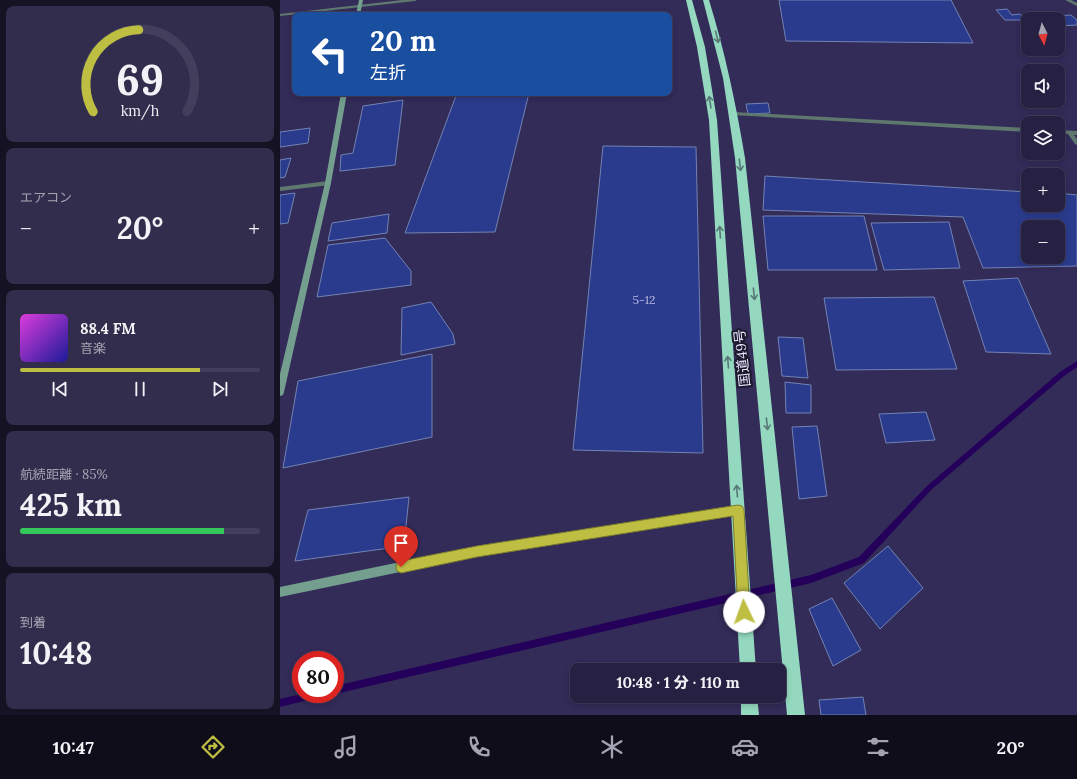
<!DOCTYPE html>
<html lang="ja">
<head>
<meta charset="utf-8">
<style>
  :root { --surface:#262042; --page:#322d4d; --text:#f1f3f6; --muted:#a4a3b2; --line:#423e5b; --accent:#bebf42 }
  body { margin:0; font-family:Lora,"Noto Sans JP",serif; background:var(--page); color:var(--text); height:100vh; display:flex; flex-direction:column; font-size:15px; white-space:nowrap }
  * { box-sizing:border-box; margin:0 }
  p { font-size:13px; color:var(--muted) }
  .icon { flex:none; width:22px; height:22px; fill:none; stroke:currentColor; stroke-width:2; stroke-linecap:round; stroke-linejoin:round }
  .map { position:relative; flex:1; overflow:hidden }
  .panel { display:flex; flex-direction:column; gap:6px; padding:6px; background:#151224; width:280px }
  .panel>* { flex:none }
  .guide { position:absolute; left:12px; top:12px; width:380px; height:84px; border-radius:8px; box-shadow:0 2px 6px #0003,0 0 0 1px var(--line); background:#1a4fa0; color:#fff; overflow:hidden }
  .needle { width:26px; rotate:174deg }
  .controls { position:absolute; left:741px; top:12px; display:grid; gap:8px }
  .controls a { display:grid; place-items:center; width:44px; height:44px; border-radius:8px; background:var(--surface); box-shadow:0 2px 6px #0003,0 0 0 1px var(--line); font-size:20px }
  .speed { position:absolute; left:12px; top:651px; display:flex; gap:8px; font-size:20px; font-weight:700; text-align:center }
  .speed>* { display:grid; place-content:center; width:52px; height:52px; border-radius:50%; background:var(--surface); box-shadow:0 2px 6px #0003,0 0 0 1px var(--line); line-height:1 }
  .speed .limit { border:6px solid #d22; background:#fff; color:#111 }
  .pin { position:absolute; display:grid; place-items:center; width:34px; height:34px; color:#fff; margin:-41px -17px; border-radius:50% 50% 50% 0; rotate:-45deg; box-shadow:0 0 4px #0007 }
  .pin .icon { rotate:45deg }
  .me { position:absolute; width:44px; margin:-22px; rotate:357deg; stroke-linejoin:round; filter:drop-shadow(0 0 3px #0008) }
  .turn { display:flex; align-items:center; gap:14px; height:84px; padding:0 12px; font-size:18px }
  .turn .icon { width:52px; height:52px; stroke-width:2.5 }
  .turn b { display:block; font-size:28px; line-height:34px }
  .big { font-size:30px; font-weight:800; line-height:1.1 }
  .panel .widget { flex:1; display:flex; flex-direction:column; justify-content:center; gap:6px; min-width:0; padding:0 14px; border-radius:8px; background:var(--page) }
  .panel .dial { align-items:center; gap:0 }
  .dial svg { height:104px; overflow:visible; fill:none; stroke:var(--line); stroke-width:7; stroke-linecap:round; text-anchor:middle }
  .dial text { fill:var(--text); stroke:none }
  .song { display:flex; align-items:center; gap:12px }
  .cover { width:48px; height:48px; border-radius:6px; background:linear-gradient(135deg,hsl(300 70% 55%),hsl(240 70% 35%)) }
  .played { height:4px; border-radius:2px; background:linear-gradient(90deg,var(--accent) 75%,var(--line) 75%) }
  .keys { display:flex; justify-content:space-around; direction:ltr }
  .heat { display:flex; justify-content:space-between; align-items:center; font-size:22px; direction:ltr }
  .charge { height:6px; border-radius:3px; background:linear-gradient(90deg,#34c759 85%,var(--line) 0) }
  .trip { position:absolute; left:290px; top:663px; width:216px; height:40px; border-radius:8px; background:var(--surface); box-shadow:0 2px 6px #0003,0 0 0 1px var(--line); font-weight:800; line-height:40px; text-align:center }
  .tabs { display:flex; height:64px; justify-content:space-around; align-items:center; background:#0f0d1a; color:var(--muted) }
  .tabs .icon { width:28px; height:28px }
  .tabs .on { color:var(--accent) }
  .tabs b { font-size:18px; color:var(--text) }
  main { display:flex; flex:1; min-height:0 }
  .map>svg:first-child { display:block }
</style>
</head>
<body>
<main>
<section class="panel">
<div class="widget dial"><svg viewBox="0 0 100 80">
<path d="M14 69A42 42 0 1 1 86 69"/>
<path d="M14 69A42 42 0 0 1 49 6" stroke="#bebf42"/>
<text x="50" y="56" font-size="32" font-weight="700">69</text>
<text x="50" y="72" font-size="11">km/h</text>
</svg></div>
<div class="widget"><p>エアコン</p>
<div class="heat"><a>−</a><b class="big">20°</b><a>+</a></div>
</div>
<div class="widget">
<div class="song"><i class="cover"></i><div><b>88.4 FM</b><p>音楽</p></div></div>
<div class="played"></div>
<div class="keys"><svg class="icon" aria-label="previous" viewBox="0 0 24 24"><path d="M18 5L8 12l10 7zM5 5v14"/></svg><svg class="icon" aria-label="pause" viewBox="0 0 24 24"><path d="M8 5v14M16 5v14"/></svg><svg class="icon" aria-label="next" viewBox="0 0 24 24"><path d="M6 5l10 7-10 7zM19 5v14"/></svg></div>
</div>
<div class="widget"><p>航続距離 · 85%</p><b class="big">425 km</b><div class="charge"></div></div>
<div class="widget"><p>到着</p><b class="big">10:48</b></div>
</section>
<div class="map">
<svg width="797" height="715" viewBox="0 0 797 715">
  <rect width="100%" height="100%" fill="#332b58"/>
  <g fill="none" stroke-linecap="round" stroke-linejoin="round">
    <!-- stream -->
    <g fill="#24005a" fill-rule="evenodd">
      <path d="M797,361V367L784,376L651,490L584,563L531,583L55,694V686L531,575L579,557L647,486L780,372Z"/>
      <path d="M21,694H40L39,697L36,698L0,707V699Z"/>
    </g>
  </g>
  <!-- building -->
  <g fill="#2a3b8d" stroke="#7283b4" fill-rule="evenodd">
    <path d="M499,0H671L693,43L506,41Z"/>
    <path d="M727,9L732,15L740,14L745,20H725L716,10Z"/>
    <path d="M791,15L797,20V25L778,26V19H760L758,17Z"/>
    <path d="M177,93H249L215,232L125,233Z"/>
    <path d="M123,100L115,165L60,171L61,155L73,153L83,106Z"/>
    <path d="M488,103L490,113L468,114L466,104Z"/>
    <path d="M30,128L28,143L0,147V132Z"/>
    <path d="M323,146L416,147L423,453L293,450Z"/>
    <path d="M11,158L5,177L0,178V160Z"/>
    <path d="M485,176L748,192V205H778V193L797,195V266L703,268L683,217L483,210ZM748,227H778V257H748Z"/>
    <path d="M15,193L8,223L0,224V195Z"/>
    <path d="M109,214L107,233L48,241L52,223Z"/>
    <path d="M483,216H584L597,270H488Z"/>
    <path d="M669,222L680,268L604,270L591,223Z"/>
    <path d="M105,238L131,271V285L37,297L48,245Z"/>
    <path d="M738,278L771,354L706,352L683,281Z"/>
    <path d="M654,297L677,369L556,370L544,298Z"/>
    <path d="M151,302L173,334L175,344L121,355L122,308Z"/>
    <path d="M498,337L523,338L528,378L502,376Z"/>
    <path d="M152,354V437L3,468L18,381Z"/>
    <path d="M505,382L531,385V413H506Z"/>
    <path d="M646,412L655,440L606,443L599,414Z"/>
    <path d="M537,426L547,496L519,499L512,427Z"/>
    <path d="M129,497L124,546L15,561L28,510Z"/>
    <path d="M608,546L643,588L600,629L564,583Z"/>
    <path d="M552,598L581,650L553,666L529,609Z"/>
    <path d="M583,697L586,715H541L539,700Z"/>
  </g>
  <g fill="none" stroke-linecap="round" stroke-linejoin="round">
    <!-- street -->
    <g fill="#5e786e" fill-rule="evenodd">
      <path d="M122,0H137L135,1L0,16V14Z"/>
      <path d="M785,0H791L797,3V6Z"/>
      <path d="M454,112L748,128V132L452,115V113Z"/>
      <path d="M778,130L797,131V135H794L797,139V145L795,144L788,134H778Z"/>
      <path d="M48,181L51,183L50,185L0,191V187Z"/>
    </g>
    <!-- secondary -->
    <g fill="#749f8f" fill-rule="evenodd">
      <path d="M79,0H83L80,15H76Z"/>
      <path d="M61,93H67L51,183L4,392L3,395L0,396V374L45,183Z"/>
      <path d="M458,505L461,507L463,510L461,513L458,515L197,556L0,597V587L197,546Z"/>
    </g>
    <!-- highway -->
    <g fill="#93d8bf" fill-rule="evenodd">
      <path d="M406,0H412L425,47L437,120L476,670H460L429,120L417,47Z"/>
      <path d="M423,0H429C445,52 456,104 465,158L525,715H507L455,158L443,78Z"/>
      <path d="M461,696H477L479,715H461Z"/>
    </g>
  </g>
  <!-- one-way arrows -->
  <defs><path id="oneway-shaft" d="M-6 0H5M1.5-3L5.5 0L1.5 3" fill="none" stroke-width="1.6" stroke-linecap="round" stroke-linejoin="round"/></defs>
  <g stroke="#577876">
    <use href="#oneway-shaft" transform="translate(437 37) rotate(76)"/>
    <use href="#oneway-shaft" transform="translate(430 102) rotate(-99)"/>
    <use href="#oneway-shaft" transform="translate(460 165) rotate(83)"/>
    <use href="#oneway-shaft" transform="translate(440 232) rotate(-94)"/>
    <use href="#oneway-shaft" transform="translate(474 294) rotate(84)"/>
    <use href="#oneway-shaft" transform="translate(448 362) rotate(-94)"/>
    <use href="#oneway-shaft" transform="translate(487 424) rotate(84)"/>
    <use href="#oneway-shaft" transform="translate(457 491) rotate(-94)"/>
  </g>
  <!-- route -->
  <path fill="#bebf42" stroke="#7c7c2b" d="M458,505L462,506L464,510L470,612L468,616L464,618L460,616L458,612L453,516L197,557L121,573L117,571L116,567L117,563L121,561L197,546Z"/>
  <g text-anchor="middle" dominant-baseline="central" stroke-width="4" stroke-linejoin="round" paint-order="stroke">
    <!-- number labels -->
    <g font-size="12" fill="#b8bbe1">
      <text x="364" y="299">5-12</text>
    </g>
    <!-- street labels -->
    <g font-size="14" fill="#e8e6fd" stroke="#1b182c">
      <text transform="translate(462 358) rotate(-96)">国道49号</text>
    </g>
  </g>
</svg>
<div class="controls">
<a><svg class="needle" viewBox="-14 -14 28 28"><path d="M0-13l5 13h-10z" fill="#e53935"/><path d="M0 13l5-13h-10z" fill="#a4a3b2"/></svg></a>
<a><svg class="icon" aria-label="sound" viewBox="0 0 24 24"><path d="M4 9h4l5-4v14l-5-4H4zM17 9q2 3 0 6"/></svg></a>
<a><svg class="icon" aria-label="layers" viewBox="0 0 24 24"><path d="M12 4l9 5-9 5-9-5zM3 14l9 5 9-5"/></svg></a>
<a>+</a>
<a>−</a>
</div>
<div class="speed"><div class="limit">80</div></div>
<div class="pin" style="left:121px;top:567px;background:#d93025"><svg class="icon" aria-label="arrive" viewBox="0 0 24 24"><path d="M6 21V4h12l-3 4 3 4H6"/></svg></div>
<svg class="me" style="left:464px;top:612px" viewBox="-20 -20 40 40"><circle r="19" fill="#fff"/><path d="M0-13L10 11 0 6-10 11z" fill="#bebf42"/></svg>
<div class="trip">10:48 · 1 分 · 110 m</div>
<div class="guide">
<div class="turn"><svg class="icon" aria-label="left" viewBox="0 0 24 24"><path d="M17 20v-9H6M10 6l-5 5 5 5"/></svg><div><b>20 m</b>左折</div></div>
</div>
</div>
</main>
<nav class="tabs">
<b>10:47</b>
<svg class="icon on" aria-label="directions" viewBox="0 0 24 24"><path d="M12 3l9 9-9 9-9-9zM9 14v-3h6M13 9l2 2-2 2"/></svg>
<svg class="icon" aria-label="music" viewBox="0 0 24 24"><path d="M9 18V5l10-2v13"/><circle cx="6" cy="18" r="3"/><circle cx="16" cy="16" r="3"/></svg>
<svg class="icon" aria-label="phone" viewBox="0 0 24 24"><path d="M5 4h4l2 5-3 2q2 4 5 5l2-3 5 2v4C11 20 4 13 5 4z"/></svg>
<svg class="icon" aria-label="climate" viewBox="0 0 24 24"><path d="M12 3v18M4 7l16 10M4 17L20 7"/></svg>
<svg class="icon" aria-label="car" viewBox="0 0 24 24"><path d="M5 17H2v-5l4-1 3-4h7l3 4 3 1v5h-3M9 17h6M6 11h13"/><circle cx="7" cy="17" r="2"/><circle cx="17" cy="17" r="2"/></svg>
<svg class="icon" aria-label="filters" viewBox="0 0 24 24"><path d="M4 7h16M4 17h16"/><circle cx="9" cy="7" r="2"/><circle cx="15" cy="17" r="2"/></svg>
<b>20°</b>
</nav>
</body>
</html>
